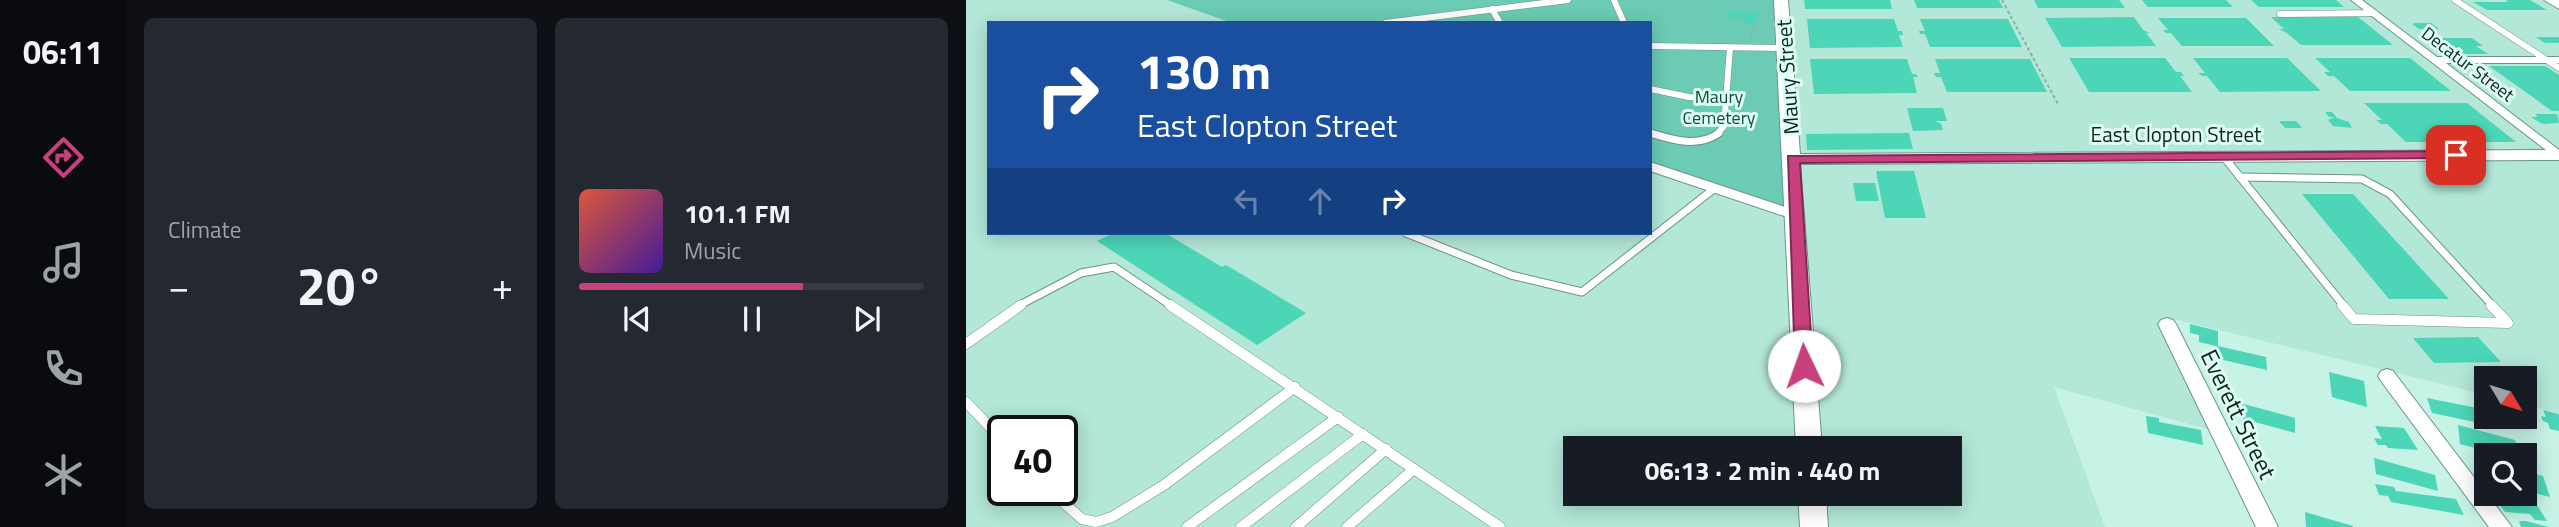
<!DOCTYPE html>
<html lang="en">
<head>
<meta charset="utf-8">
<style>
  :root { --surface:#171b24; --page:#242831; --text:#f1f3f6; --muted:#9ea1a6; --line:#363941; --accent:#c8417f }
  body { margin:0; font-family:"Titillium Web",sans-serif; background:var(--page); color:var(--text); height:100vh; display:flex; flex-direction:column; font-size:26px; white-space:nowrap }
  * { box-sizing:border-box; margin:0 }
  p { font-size:23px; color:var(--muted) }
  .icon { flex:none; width:38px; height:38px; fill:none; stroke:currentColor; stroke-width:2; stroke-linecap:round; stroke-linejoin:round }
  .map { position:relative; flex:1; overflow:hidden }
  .sheet { display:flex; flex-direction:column; gap:18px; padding:18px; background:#0d0f14; width:840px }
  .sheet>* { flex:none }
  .top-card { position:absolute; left:21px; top:21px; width:665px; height:214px; border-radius:0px; box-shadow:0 4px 18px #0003; background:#1a4fa0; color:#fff; overflow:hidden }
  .needle { width:46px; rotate:128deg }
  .tools { position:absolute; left:1508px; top:366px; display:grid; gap:14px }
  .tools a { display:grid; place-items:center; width:63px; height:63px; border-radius:0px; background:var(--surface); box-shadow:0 4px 18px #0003; font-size:35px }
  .speed { position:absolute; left:21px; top:415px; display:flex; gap:14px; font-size:35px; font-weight:700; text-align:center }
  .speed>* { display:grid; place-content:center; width:91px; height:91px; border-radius:50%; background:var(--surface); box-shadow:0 4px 18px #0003; line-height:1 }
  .speed .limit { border:4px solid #111; border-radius:10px; background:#fff; color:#111 }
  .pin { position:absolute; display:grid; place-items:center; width:60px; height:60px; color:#fff; margin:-30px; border-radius:14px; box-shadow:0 4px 10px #0006 }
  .me { position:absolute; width:77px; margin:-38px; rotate:357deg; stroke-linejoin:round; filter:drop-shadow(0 0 5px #0008) }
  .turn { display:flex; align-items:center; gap:24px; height:147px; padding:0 35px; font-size:32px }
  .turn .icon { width:91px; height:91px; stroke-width:2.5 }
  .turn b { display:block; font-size:49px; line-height:60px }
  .lanes { display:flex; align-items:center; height:66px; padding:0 35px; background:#0003; justify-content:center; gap:35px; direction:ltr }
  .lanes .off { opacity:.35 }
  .big { font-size:52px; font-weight:700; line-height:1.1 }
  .sheet .widget { flex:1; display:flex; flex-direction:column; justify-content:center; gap:10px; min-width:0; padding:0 24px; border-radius:10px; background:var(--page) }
  .song { display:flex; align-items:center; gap:21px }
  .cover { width:84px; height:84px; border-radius:10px; background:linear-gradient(135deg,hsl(10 70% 55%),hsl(260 70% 35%)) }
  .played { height:7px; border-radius:4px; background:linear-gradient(90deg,var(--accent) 65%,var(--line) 65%) }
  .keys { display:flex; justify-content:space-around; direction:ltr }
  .heat { display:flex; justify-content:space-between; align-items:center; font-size:38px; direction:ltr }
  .sheet .tiles { flex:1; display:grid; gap:18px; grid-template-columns:repeat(2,1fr) }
  .trip { position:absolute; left:597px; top:436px; width:399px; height:70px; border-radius:0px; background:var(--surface); box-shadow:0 4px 18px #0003; font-weight:700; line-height:70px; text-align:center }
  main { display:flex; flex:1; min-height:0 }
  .menu { display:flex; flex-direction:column; width:126px; justify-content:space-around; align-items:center; background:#090b0e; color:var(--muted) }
  .menu .icon { width:49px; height:49px }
  .menu .selected { color:var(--accent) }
  .menu b { font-size:32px; color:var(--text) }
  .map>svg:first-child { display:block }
</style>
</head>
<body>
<main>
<nav class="menu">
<b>06:11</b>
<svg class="icon selected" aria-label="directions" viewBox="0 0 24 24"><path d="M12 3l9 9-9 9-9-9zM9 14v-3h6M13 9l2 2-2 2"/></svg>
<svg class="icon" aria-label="music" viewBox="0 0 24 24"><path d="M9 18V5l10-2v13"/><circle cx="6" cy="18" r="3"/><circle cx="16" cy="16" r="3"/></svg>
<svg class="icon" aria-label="phone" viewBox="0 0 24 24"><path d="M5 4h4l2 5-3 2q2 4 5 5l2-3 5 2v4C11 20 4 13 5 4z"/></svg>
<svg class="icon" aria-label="climate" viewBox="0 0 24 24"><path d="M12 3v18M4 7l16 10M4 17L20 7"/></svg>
</nav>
<section class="sheet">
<div class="tiles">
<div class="widget"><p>Climate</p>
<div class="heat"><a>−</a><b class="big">20°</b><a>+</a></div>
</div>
<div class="widget">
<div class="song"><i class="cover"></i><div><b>101.1 FM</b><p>Music</p></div></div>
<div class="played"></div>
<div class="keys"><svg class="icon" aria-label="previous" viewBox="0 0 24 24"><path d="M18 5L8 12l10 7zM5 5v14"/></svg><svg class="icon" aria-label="pause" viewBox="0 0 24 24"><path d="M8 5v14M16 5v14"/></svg><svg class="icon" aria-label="next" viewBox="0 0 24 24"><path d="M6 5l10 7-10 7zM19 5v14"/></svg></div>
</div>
</div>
</section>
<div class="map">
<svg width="1593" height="527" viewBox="0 0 1593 527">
  <rect width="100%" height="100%" fill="#c7f2e6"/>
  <!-- built -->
  <path fill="#b3e7d8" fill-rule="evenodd" d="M0,0H201L266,23H23V233H684V169L829,220L813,0H1593V413L1559,405V378H1521V395L1199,317L1252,432L1088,387L1139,527H0ZM37,430H96V490H37ZM609,448H984V494H609Z"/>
  <!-- green -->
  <path fill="#6bcbb4" d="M201,0H813L830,220L684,169V23H266Z"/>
  <!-- building -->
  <g fill="#4cd5b7">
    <path d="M838,0H924L926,9H839Z"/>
    <path d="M948,0H1033L1037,8H951Z"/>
    <path d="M1068,0H1153L1159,8H1072Z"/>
    <path d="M1176,0H1260L1267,7H1182Z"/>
    <path d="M1285,0H1370L1378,7H1293Z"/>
    <path d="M1540,0H1564L1581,10H1521L1507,2H1542Z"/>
    <path d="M760,12H791V24H779V18H760Z"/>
    <path d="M1168,17L1177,30L1184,33H1180L1190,46L1096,47L1079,18Z"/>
    <path d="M1305,17H1392L1427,45H1335L1321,33L1313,29H1318Z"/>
    <path d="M1192,18H1280L1308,46H1216L1205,33H1200L1197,30H1202Z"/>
    <path d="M841,19H928L932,31H936L937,35H933L937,47L844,48Z"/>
    <path d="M954,19H1042L1056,47H964L959,34H954L953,31H959Z"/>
    <path d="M1449,23H1465L1473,29H1453L1446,24Z"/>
    <path d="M1570,37H1593V43H1579Z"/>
    <path d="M1464,38H1506L1517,46H1510L1522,54H1485Z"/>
    <path d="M1103,58H1199L1210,72H1215L1218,76H1214L1226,92H1123Z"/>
    <path d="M1227,58H1321L1355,91L1254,92L1241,76H1236L1232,73H1239Z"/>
    <path d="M1349,58H1444L1485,91H1384L1368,76H1362L1358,72H1364Z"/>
    <path d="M844,59H941L946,74H950L952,77H947L951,93L848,94Z"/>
    <path d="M969,59H1064L1081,92H981L975,77H970L968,73H974Z"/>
    <path d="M1523,66H1579L1593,75V111H1586Z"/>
    <path d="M1398,103H1501L1550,142H1440L1421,124H1415L1410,120H1416Z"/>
    <path d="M941,108H977L981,121H969L975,124L977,130L947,131Z"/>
    <path d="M1359,112H1366L1371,118L1383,122L1386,128L1367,126L1362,120L1369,117H1363Z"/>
    <path d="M1569,114H1591L1593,123L1576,124L1565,117H1572Z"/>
    <path d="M1313,121H1330L1336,128H1319Z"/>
    <path d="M943,133L947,149L841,150L840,134Z"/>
    <path d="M910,171H948L960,218H919Z"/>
    <path d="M887,183H909L913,201H890Z"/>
    <path d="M1336,194H1387L1483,299H1423Z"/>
    <path d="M148,233H199L256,267L260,265L340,313L291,345L131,241Z"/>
    <path d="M1224,324L1252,331V346L1300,357L1301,370L1244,357L1245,349L1250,351V346L1233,342V335L1224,333Z"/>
    <path d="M1512,337L1535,362L1468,363L1447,338Z"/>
    <path d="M1363,372L1398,381L1401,407L1366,397Z"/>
    <path d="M1461,398L1516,409L1523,425L1466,413Z"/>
    <path d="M1274,403L1329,418V433L1274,418Z"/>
    <path d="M1577,410L1593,414V431L1584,429L1582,423L1577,421L1575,416L1580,417Z"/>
    <path d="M1180,416L1193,418V422L1235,430L1237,445L1182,433Z"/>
    <path d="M1492,425L1549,440L1554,455H1535L1494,444Z"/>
    <path d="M1409,426L1438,428L1452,450L1422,448L1420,445H1412L1408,438L1416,439Z"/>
    <path d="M1408,458L1469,475L1472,491L1410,474Z"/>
    <path d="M1559,471L1577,476L1584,497L1559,491Z"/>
    <path d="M1409,484L1428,487L1430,491L1490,499L1498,515L1425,502L1422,496L1413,495Z"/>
    <path d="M1528,497L1567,499L1581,521L1569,520L1564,514L1539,512Z"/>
    <path d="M1339,512L1387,526V527H1340Z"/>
    <path d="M1553,521H1560L1583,527H1555Z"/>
  </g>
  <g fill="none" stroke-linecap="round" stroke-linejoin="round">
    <!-- service-far2 casing -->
    <g stroke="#6c9489" stroke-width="7">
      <g id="service-far2">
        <path d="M648,0L658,23"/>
        <path d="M1489,0L1593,68"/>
        <path d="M526,9L534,23"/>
        <path d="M1314,14L1408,13"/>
        <path d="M419,23L602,0"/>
        <path d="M684,46L819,48"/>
        <path d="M684,89L723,97L760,100"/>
        <path d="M684,133L688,134"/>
        <path d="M751,134L758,126L764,48"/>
      </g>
    </g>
    <!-- service-far1 casing -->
    <g stroke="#6c9489" stroke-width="9">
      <g id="service-far1">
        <path d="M684,133C707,140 732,148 753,133"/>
        <path d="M1258,157L1274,177"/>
        <path d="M1274,177L1396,179L1424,194L1527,306"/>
        <path d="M1274,177L1378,306"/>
        <path d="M440,233L545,275L616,292L749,188"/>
        <path d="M52,306L115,273L148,267L206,306"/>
      </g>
    </g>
    <!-- service casing -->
    <g stroke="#6c9489" stroke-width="11">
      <g id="service">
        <path d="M204,305L534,527"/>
        <path d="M1376,305L1388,319L1542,323L1525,305"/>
        <path d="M0,344L55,305"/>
        <path d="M0,402L37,441"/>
        <path d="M83,490L116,519L130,522L146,517L198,485L329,387"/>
        <path d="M221,527L372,417"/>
        <path d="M275,527L397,434"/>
        <path d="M330,527L420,449"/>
        <path d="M381,527L448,469"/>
      </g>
    </g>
    <!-- minor casing -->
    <g stroke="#6c9489" stroke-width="2">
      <g id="minor">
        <path d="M1385,0H1396L1471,57H1593V63H1480L1593,150V160Z"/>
        <path d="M684,162L834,212L836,215L834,218H824L684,171Z"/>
        <path d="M1201,318L1207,320L1210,324L1312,527H1290L1192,324L1195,320Z"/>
        <path d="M1421,369L1427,371L1546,527H1523L1415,381L1412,376L1415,371Z"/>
      </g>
    </g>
    <!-- tertiary casing -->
    <g stroke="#6c9489" stroke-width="2">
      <g id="tertiary">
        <path d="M808,0H822L834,154L1593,150V160L834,164L856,448H830Z"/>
        <path d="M832,494H860L862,527H834Z"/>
      </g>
    </g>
    <!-- primary casing -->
    <g stroke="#6c9489" stroke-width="2">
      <path id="primary" d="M1578,0H1593V9Z"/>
    </g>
    <!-- path -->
    <g stroke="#8dafa6" stroke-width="2" stroke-dasharray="3.5 2.5" stroke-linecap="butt">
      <path d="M1036,0L1093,106"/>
      <path d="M785,37L789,24"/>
    </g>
    <!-- service-far2 -->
    <use href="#service-far2" stroke="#fff" stroke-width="6"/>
    <!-- service-far1 -->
    <use href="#service-far1" stroke="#fff" stroke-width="7"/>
    <!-- service -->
    <use href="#service" stroke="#fff" stroke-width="10"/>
    <!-- minor -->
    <use href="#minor" fill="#fff" fill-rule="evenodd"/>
    <!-- tertiary -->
    <use href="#tertiary" fill="#fff" fill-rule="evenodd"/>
    <!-- primary -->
    <use href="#primary" fill="#fff" fill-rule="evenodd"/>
  </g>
  <!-- route -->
  <path fill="#c8417f" stroke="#822a53" stroke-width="2" d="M1490,151L1495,152V158L834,163L847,366L845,371H832L829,366L822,156Z"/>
  <g text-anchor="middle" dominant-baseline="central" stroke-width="6" stroke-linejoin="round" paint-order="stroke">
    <!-- far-street labels -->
    <g font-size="18" fill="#13231f" stroke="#dbfdf3">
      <text transform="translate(1502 64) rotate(37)">Decatur Street</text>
    </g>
    <!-- far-park labels -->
    <g font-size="18" fill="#124c40" stroke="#dbfdf3">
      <text x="753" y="96">Maury<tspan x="753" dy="21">Cemetery</tspan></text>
    </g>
    <!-- street labels -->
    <g font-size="21" fill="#13231f" stroke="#dbfdf3">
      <text transform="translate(821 77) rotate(-94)">Maury Street</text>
      <text x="1210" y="134">East Clopton Street</text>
    </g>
    <!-- near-street labels -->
    <g font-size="24" fill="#13231f" stroke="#dbfdf3">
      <text transform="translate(1273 414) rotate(64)">Everett Street</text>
    </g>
  </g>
</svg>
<div class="tools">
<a><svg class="needle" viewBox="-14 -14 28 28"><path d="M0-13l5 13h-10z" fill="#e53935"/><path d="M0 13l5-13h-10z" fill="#9ea1a6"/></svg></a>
<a><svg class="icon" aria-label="search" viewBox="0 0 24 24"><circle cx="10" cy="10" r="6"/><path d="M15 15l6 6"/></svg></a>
</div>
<div class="speed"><div class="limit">40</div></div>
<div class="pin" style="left:1490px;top:155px;background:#d93025"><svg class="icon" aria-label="arrive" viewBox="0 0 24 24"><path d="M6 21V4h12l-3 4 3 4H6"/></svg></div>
<svg class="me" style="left:838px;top:366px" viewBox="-20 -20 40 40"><circle r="19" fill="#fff"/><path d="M0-13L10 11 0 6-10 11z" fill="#c8417f"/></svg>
<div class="trip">06:13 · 2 min · 440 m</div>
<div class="top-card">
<div class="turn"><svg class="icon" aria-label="right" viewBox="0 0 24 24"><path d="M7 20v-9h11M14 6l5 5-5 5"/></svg><div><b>130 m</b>East Clopton Street</div></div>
<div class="lanes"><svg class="icon off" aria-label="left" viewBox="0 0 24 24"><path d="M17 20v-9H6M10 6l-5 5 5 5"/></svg><svg class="icon off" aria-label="ahead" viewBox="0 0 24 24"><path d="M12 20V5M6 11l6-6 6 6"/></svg><svg class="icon" aria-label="right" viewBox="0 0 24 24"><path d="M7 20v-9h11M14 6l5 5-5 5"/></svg></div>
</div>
</div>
</main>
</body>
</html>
